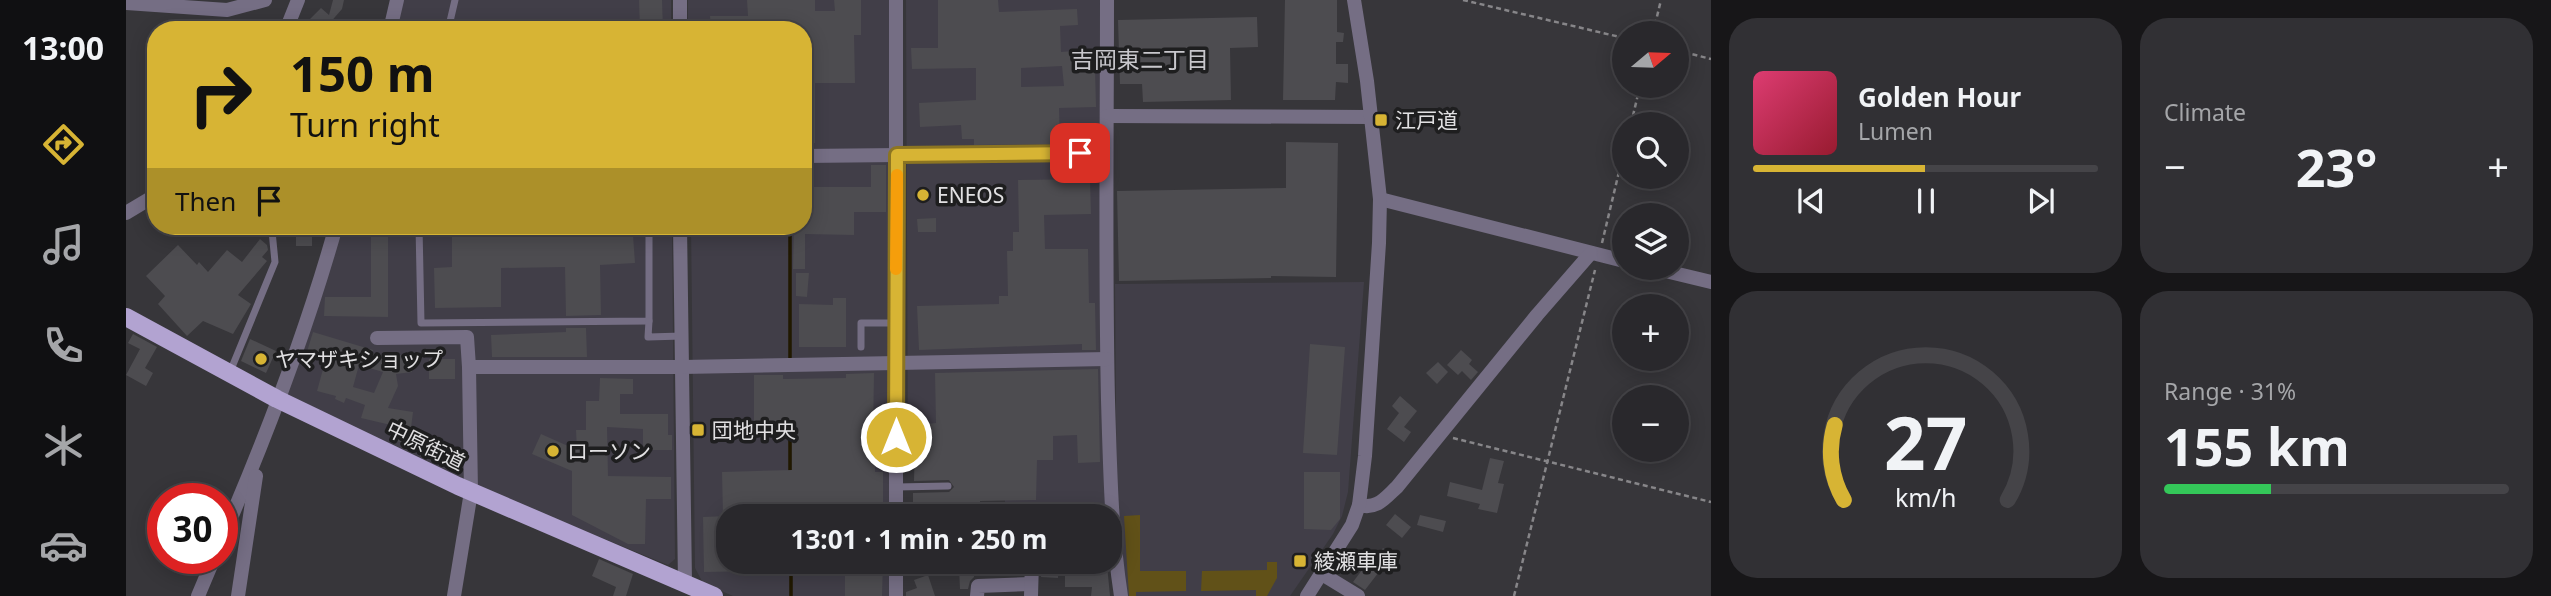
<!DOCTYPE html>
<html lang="en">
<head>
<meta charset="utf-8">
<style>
  :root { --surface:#29282c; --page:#313034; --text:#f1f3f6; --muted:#a5a6a9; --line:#454448; --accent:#d7b434 }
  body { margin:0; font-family:"Noto Sans","Noto Sans JP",sans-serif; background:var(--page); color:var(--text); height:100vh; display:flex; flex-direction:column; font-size:26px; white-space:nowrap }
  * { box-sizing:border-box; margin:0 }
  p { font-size:23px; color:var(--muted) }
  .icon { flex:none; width:38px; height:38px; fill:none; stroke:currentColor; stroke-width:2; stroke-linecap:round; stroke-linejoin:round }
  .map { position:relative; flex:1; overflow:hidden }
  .panel { display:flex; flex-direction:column; gap:18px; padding:18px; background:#171618; width:840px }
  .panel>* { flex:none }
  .hud { position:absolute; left:21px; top:21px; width:665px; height:214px; border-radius:28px; box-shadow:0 4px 18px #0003,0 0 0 2px var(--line); background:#d7b434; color:#111; overflow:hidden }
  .needle { width:46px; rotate:71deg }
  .fabs { position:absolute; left:1486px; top:21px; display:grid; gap:14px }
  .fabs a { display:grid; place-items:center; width:77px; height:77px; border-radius:50%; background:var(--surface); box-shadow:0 4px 18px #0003,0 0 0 2px var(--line); font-size:35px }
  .speed { position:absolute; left:21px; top:483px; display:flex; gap:14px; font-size:35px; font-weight:700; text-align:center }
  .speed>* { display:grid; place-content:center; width:91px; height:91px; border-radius:50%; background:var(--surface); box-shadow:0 4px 18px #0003,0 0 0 2px var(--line); line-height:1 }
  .speed .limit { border:10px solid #d22; background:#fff; color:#111 }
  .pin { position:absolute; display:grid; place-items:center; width:60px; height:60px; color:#fff; margin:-30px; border-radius:14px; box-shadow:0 4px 10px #0006 }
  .me { position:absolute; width:77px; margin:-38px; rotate:0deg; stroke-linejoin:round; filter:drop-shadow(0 0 5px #0008) }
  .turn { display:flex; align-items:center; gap:24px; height:147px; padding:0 28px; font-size:32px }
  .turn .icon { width:91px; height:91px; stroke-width:2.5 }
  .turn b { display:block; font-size:49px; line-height:60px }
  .then { display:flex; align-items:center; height:66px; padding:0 28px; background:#0003; gap:14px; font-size:26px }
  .big { font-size:52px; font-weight:700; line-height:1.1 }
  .panel .widget { flex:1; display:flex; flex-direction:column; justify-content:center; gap:10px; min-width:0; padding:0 24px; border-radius:28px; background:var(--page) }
  .panel .dial { align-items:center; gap:0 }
  .dial svg { height:182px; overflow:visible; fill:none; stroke:var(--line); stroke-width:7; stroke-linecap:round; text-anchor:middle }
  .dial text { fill:var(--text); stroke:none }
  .song { display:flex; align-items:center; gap:21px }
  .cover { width:84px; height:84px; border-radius:10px; background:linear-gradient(135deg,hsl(340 70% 55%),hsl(350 70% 35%)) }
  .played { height:7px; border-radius:4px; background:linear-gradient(90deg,var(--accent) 50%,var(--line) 50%) }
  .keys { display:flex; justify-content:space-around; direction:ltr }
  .heat { display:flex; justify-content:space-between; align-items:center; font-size:38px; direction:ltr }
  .charge { height:10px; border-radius:5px; background:linear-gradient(90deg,#34c759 31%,var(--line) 0) }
  .panel .tiles { flex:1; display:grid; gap:18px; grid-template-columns:repeat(2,1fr) }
  .trip { position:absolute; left:590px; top:504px; width:406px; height:70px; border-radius:28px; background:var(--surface); box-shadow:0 4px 18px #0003,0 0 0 2px var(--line); font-weight:700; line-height:70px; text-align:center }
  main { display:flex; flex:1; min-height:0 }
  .menu { display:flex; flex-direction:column; width:126px; justify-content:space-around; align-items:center; background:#101012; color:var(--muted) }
  .menu .icon { width:49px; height:49px }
  .menu .selected { color:var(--accent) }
  .menu b { font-size:32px; color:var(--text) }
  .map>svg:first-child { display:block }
</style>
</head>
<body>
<main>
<nav class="menu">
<b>13:00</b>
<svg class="icon selected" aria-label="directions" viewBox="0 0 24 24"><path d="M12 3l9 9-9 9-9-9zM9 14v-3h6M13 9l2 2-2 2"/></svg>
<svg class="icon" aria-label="music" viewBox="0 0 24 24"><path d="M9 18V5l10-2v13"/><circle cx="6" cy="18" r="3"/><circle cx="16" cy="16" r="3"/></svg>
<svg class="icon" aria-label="phone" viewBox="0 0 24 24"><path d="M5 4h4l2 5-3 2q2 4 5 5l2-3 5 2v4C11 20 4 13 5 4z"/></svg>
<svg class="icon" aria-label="climate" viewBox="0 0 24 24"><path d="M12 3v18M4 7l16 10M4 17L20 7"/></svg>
<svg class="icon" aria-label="car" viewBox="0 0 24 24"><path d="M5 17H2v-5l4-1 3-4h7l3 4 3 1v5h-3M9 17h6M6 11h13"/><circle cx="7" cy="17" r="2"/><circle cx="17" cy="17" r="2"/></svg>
</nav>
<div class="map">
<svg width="1585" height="596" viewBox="0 0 1585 596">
  <rect width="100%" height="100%" fill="#37363a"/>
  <!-- built -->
  <g fill="#413e48">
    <path d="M274,0H545V30H266Z"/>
    <path d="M562,0H763L764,516H602V562H765V596H607L577,583L569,568L565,226H677V30H562Z"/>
    <path d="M780,0H977L981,516H939V505L879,503L877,466L782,467Z"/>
    <path d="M214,226H546L549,559L542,565L337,481L159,393Z"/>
    <path d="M1238,282L1222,492L1216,516L1207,534L1164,596H999L991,536L989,284Z"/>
  </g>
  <!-- green -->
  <g fill="#615118">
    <path d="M1014,515V571H1060V591L1010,592V596H1003L998,516Z"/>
    <path d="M1141,562H1151V578L1141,596H1130V590L1075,591L1076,571L1141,570Z"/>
  </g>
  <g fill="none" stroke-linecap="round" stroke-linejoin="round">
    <!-- stream -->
    <g stroke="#211900" stroke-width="3.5">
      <path d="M664,226V360"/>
      <path d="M664,420V472"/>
      <path d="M665,562V596"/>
    </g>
  </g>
  <!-- building -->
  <g fill="#4d4c50" fill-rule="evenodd">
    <path d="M207,0H218L216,9L202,25L206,30H192L182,21L195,8L203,15Z"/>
    <path d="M513,0H536L537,30H514Z"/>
    <path d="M621,0H689V11H709L708,0H735V35H728L729,83H689V143H677V30H585L584,16H622Z"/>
    <path d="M812,0H872L873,12L951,9L952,25L934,26L935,52L971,49V67L969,68L970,107L933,108L934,144L848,145V139H836L835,125L794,127L793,103L850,100V68L786,69L785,48H812ZM936,66L938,86L895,87V68Z"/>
    <path d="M1159,0H1211V32L1218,33L1217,42H1210V64H1222V83L1210,82L1209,100H1157Z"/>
    <path d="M1131,17L1132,47L1104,48L1105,100L1017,102L1016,84H994L992,20Z"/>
    <path d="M1160,142L1212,143L1210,277L1145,276V278L993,281L991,191L1160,188Z"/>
    <path d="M745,165H760V212H728V235L679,234V269H667L668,226H677V187H745Z"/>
    <path d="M964,179L965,214L918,215L919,249H962L963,303H969L970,350H956V344L793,350L791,306L873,304V296H882L881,251H887V232H893L892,180Z"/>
    <path d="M810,218V232H792L791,219Z"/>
    <path d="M326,226H479V236L507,235L509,263L474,265L475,315L440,316L439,267L375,268V307L309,308L308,268L326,267Z"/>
    <rect x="170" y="228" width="16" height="18"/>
    <path d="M245,229H262V317L198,316L199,297H245Z"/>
    <path d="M134,239L141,245L142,250L136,257L141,261L112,295L125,304L107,334L77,321L61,336L32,304L39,296L20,276L52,245L71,265L73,262L82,272L101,250L116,262Z"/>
    <path d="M670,273H683L681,297L670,296Z"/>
    <path d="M707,298H720V347H673V304L707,305Z"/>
    <path d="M440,328H460L461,357H366L365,335L440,332Z"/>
    <path d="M187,332L247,350L246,353L264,356L284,354L286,372L270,374L272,386L262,408L287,412L283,443L267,441L269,426L235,418L239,405L220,398L218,403L209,399L210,396L191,391L199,362L180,355ZM233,365L257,372L248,393L227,387Z"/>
    <path d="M7,334L31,347L19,368L27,373L20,386L0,375L14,349L2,343Z"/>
    <path d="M124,339L150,351L140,373L115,361Z"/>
    <path d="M1184,344L1219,347L1211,455L1177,453Z"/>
    <path d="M1335,350L1346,360L1343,364L1352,372L1345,380L1336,371L1332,375L1321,365Z"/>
    <rect x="303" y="359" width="26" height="20"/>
    <path d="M1312,362L1322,372L1311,384L1300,373Z"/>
    <path d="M972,369L974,462L952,463L951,435L927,436V460H911L910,500L854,501V516H836V504L787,503V493L823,492L828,487L823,480L788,481L789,438L802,437L801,424L810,423L809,373Z"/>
    <path d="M748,373L747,437H749V472H757V516H602V562H637V571L578,572L577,517L601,516H597L596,472L666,470V423H628V375H657V379L720,378V374Z"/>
    <path d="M474,378L507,379V394H494V414H542V435H546V450H517V429L481,427L482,476L545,477V499H520L519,544H502L446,515V471L406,454L415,434L451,450L450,430H460V401H473Z"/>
    <path d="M1274,396L1291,411L1278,427L1285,432L1278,442L1261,429L1273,413L1266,406Z"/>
    <path d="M1364,458L1378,461L1372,483L1378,484L1371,513L1352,509L1354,504L1321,496L1324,482L1356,490Z"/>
    <path d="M1178,472H1214V519L1205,530L1178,529Z"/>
    <path d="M1269,514L1285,527L1276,538L1260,525Z"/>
    <path d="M1294,515L1320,521L1317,532L1291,525Z"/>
    <path d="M1257,548L1266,555L1239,590L1227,582L1239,566L1242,568Z"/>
    <path d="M473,559L507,574L500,596H487L490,587L466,576Z"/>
    <path d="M719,562H757L756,596H719Z"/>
    <path d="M916,562H933L932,578L915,577Z"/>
    <path d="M964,564L981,565L984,596H965L966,587H939V575H963Z"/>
    <path d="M848,567V577L844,581L842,589H834L833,568Z"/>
    <path d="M802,575L809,596H780V592L791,588L788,580Z"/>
  </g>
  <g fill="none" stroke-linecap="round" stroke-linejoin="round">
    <!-- path -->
    <g stroke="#878689" stroke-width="2.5" stroke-dasharray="5 3.5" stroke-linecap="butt">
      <path d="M1337,0L1498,38"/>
      <path d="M1527,33L1535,0"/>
      <path d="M1550,50L1585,59"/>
      <path d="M1505,124L1514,86"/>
      <path d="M1476,243L1498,151"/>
      <path d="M1327,438L1585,502"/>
      <path d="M1388,596L1469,270"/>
    </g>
    <!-- service -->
    <g stroke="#756e84" stroke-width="7">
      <path d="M322,30L329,0"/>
      <path d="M293,226L295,323L523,321V226"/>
      <path d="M523,321L522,337L556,336"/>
      <path d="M735,347V323H770"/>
      <path d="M104,372L149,262L146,231L141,226"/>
      <path d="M770,487L822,486"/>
    </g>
    <!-- minor -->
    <g stroke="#756e84" stroke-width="14">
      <path d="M981,0C981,133 979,266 982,400C984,465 985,531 995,596"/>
      <path d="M0,3L101,10L139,0"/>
      <path d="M160,30L172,0"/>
      <path d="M264,30L271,0"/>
      <path d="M554,30V0"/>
      <path d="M981,116L1245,117"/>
      <path d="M677,156L980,153"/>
      <path d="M1254,199L1498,261"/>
      <path d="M0,213L30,195"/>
      <path d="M554,226L559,583"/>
      <path d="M1527,268L1585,282"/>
      <path d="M251,338L341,337L343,367"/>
      <path d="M1233,505C1251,510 1259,498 1271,487L1411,315L1465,253"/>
      <path d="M770,516V0"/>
      <path d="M96,539C140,437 180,333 210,226"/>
      <path d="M1196,574L1232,596"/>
      <path d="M72,596L88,558"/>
      <path d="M112,596L130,476"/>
      <path d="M328,596L345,492L343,367H556L981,359"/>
      <path d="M770,596V562"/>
      <path d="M851,596L852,586L904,584"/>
      <path d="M905,596L906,562"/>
    </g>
    <!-- tertiary -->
    <path stroke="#756e84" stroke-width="14" d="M1181,596L1226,525L1233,505L1239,456L1253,243L1254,199L1241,81L1228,0"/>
    <!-- primary -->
    <path stroke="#b2a3d1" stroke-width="18" d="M0,317L151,399L332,486L588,596"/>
  </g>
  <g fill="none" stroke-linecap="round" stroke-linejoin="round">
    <!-- route casing -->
    <g stroke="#8c7522" stroke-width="18">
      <path id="route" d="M770,437L771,155L954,153"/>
    </g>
    <!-- route -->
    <use href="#route" stroke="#d7b434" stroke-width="12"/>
    <!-- slow -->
    <path stroke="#f59e0b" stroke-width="12" d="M770,269L771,175"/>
  </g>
  <!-- markers -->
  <g fill="#d7b434" stroke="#1e1e1f" stroke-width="2.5">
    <rect x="1248" y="113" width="14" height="14" rx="3.5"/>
    <circle cx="797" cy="195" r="7"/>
    <circle cx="135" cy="359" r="7"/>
    <rect x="565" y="423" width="14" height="14" rx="3.5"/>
    <circle cx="427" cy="451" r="7"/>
    <rect x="1167" y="554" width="14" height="14" rx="3.5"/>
  </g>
  <g text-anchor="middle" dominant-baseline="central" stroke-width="7" stroke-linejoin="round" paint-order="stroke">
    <!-- poi labels -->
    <g font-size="21" fill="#e1e0e2" stroke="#1e1e1f" text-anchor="start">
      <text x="1269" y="120">江戸道</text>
      <text x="811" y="195">ENEOS</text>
      <text x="149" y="359">ヤマザキショップ</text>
      <text x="586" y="430">団地中央</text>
      <text x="441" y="451">ローソン</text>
      <text x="1188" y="561">綾瀬車庫</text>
    </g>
    <!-- street labels -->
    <g font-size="21" fill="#e1e0e2" stroke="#1e1e1f">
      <text transform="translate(300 445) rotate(26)">中原街道</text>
    </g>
    <!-- neighbourhood labels -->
    <g font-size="23" fill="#c8c7cc" stroke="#1e1e1f">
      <text x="1014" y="59">吉岡東二丁目</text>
    </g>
  </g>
</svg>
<div class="fabs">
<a><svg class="needle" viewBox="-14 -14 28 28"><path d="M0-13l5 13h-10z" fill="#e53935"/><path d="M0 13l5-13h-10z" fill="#a5a6a9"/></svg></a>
<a><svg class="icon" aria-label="search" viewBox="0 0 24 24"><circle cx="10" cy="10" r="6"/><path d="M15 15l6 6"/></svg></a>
<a><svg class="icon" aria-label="layers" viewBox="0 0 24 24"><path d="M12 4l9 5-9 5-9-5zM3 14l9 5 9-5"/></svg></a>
<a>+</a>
<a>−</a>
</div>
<div class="speed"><div class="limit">30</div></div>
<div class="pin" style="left:954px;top:153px;background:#d93025"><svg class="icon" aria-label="arrive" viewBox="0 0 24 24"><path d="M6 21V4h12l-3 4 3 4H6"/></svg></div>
<svg class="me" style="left:770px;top:437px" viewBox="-20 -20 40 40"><circle r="17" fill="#d7b434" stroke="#fff" stroke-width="3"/><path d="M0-11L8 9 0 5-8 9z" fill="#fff"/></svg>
<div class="trip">13:01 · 1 min · 250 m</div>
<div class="hud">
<div class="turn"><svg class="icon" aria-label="right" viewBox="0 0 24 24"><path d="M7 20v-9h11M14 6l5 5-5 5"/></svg><div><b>150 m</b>Turn right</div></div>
<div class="then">Then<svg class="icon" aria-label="arrive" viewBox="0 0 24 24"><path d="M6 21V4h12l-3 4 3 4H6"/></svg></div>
</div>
</div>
<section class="panel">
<div class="tiles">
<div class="widget">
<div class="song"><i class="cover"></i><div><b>Golden Hour</b><p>Lumen</p></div></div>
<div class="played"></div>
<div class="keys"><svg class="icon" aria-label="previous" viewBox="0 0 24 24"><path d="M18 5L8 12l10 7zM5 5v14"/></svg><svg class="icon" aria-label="pause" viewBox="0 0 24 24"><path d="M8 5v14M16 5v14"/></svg><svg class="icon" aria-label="next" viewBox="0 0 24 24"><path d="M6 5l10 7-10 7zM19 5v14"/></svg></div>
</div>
<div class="widget"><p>Climate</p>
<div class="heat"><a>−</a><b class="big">23°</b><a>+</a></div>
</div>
<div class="widget dial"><svg viewBox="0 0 100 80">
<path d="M14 69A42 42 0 1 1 86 69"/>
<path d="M14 69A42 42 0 0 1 10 36" stroke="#d7b434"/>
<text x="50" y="56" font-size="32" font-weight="700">27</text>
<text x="50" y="72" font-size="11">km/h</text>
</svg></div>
<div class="widget"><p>Range · 31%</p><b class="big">155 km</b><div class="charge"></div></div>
</div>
</section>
</main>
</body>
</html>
